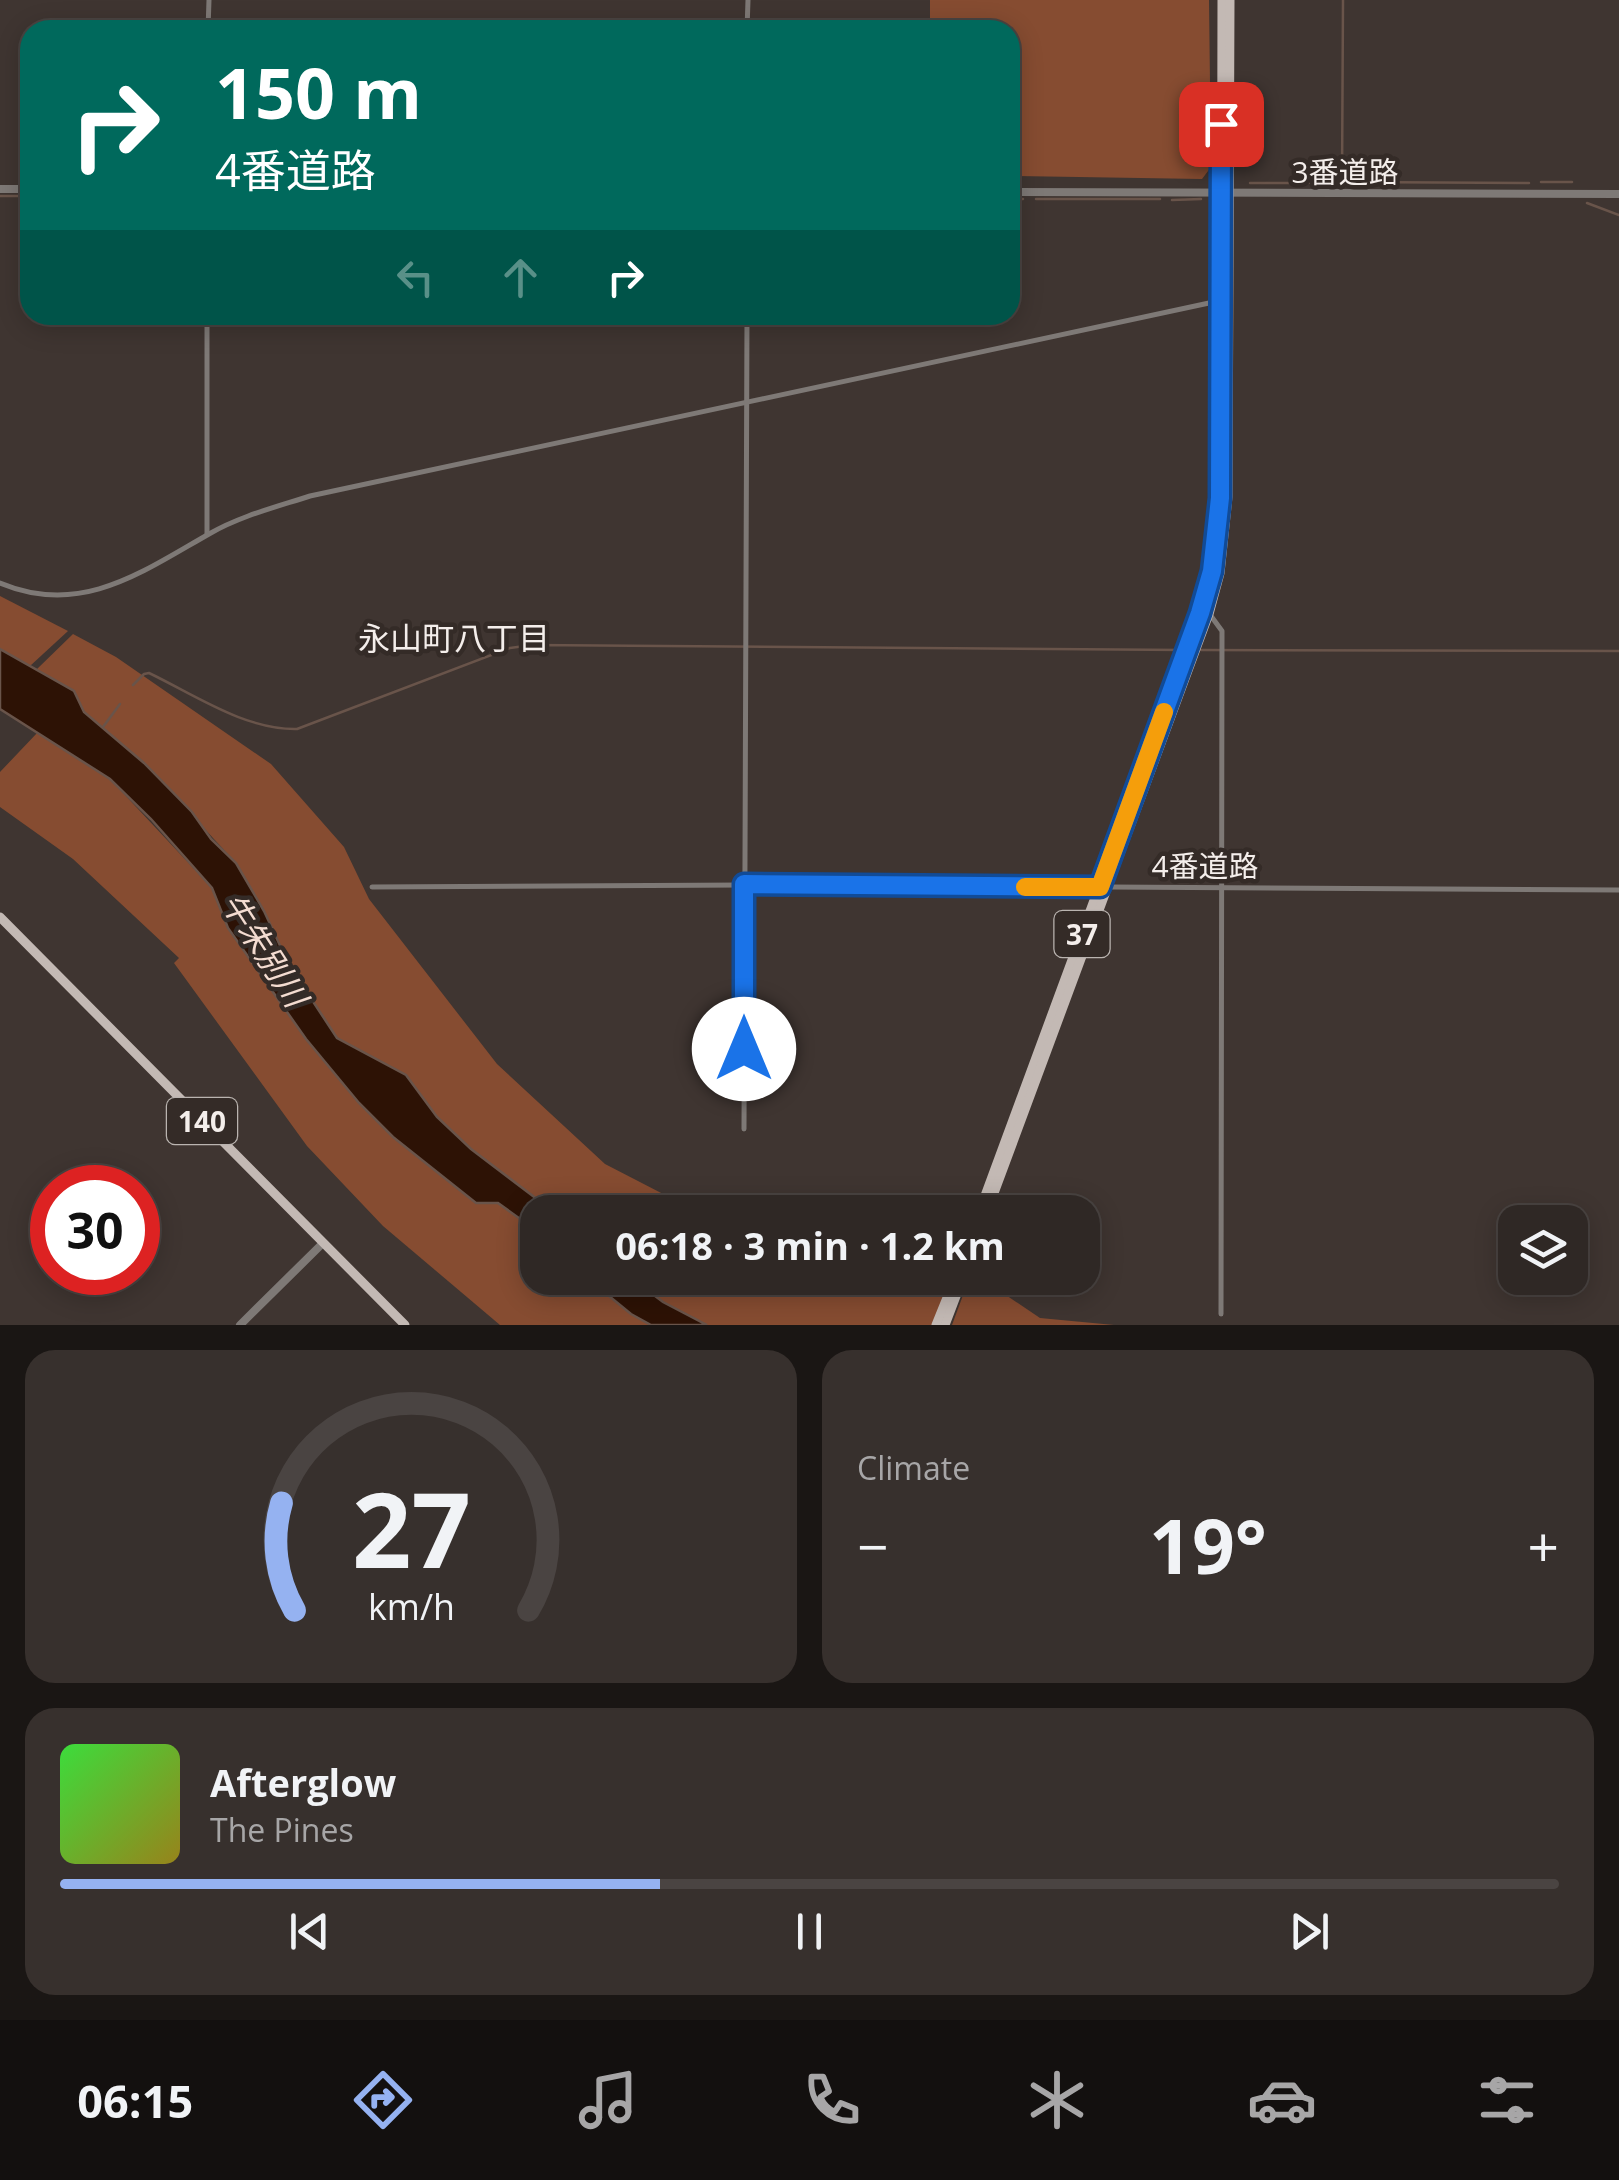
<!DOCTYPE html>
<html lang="en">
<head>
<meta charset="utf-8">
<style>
  :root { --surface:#2f2825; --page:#37302d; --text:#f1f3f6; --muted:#a7a6a7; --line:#4a4442; --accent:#95b2f1 }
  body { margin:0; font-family:"Open Sans","Noto Sans JP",sans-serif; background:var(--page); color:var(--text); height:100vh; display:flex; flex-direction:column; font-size:38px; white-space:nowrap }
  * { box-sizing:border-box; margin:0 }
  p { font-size:32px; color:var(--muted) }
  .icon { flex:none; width:55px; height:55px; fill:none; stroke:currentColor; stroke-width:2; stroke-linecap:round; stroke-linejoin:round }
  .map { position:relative; height:1325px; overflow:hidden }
  .details { display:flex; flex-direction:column; gap:25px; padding:25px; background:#1a1614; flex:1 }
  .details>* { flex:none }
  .hud { position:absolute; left:20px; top:20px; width:1000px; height:305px; border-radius:30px; box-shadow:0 5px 25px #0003,0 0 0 2px var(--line); background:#00695c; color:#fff; overflow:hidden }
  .buttons { position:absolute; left:1498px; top:1205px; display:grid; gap:20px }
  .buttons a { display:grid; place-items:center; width:90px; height:90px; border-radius:20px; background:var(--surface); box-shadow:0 5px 25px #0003,0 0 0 2px var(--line); font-size:50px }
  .speed { position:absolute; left:30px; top:1165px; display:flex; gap:20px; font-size:50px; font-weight:700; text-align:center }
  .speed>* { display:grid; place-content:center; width:130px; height:130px; border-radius:50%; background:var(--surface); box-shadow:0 5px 25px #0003,0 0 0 2px var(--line); line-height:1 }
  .speed .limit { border:15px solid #d22; background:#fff; color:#111 }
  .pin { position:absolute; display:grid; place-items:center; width:85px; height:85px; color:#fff; margin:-42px; border-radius:20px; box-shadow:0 5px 15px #0006 }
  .me { position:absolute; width:110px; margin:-55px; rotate:0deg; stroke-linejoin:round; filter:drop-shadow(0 0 8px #0008) }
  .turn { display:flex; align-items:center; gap:35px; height:210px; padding:0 30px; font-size:45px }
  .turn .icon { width:130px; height:130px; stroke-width:2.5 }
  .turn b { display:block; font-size:70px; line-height:85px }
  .lanes { display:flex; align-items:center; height:95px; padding:0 30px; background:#0003; justify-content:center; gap:50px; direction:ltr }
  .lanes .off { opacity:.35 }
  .big { font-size:75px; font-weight:700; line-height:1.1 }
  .details .tile { flex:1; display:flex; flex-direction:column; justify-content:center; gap:15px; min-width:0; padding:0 35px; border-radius:30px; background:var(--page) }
  .details .dial { align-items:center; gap:0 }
  .dial svg { height:260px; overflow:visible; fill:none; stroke:var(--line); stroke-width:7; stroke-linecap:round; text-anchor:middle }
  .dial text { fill:var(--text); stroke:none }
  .song { display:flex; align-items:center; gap:30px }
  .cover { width:120px; height:120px; border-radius:15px; background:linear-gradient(135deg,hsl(120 70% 55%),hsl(50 70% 35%)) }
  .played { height:10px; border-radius:5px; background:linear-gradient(90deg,var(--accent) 40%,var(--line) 40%) }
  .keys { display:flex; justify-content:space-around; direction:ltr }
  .heat { display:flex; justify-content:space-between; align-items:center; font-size:55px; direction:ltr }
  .details .tiles { flex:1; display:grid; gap:25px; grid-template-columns:1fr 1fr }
  .tile:last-child { grid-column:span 2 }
  .trip { position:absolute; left:520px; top:1195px; width:580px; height:100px; border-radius:30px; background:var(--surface); box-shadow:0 5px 25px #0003,0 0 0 2px var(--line); font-weight:700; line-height:100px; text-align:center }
  .dock { display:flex; height:160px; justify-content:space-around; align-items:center; background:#13100f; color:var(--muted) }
  .dock .icon { width:70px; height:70px }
  .dock .on { color:var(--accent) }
  .dock b { font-size:45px; color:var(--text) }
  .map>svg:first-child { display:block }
</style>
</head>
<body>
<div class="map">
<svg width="1619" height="1325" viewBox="0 0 1619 1325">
  <rect width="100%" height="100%" fill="#3f3531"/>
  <!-- green -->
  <g fill="#864c31">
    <path d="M930,0H1209L1211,167L1202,179L1010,176V30H930Z"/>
    <path d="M0,596L68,631L30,666L0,649Z"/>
    <path d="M73,634L116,657L271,764L344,847L369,899L497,1064L605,1164L698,1212H554L471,1149L377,1059L337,1038L289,965L264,911L236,863L144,763L84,712L74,691L36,670Z"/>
    <path d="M38,732L110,779L212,888L228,928L359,1103L393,1137L476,1203H498L537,1231L538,1278H587L631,1314L651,1325H500L383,1226L307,1146L174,963L179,958L73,859L0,807V772Z"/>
    <path d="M631,1278H842L853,1282L879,1278H955L937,1325H707L663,1302Z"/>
    <path d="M969,1279L994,1287L1040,1318L1114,1325H952Z"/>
  </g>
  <!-- water -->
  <g fill="#2d1205" stroke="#69544a" stroke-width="2.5">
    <path d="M0,649L74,691L84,712L144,763L192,812L211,839L236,863L264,911L289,965L337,1038L406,1075L437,1117L471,1149L554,1212H538L537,1231L498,1203H476L393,1137L359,1103L306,1039L228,928L212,888L151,819L110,779L0,709Z"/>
    <path d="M587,1278H631L663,1302L707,1325H651L631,1314Z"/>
  </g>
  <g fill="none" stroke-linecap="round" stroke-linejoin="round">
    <!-- stream -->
    <g stroke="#69544a" stroke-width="2.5">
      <path d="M1342,182L1343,0"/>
      <path d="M1348,182L1529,183"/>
      <path d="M1541,182H1572"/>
      <path d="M1250,183H1294"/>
      <path d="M1302,183L1334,182"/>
      <path d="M0,196H30"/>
      <path d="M1010,199H1023"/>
      <path d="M1036,199H1160"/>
      <path d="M1172,200L1201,199"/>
      <path d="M1587,203L1619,215"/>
      <path d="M1201,650L1619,651"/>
      <path d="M133,685L144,674L149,673C195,695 245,730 297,729L510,648L532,645L1183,650"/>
      <path d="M103,727L120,704"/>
    </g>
    <!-- minor -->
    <g stroke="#7e7976" stroke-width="5">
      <path d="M208,30L209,0"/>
      <path d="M747,30L748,0"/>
      <path d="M207,534V315"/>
      <path d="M0,583C81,617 142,572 209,534C240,516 276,507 310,496L1223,300"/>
      <path d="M1211,616L1222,631L1221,1314"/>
      <path d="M372,887L744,885L1099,887"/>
      <path d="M1110,887L1619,890"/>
      <path d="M744,1129L747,315"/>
    </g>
    <!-- tertiary -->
    <g stroke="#7e7976" stroke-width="8">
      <path d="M0,189H30"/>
      <path d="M1010,192L1619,194"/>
      <path d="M240,1325L323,1243"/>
    </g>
    <!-- primary -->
    <g stroke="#c3b9b4" stroke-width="9">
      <path d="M0,917L405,1325"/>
      <path d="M979,1212L1200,613L1212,571L1221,498L1222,0"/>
      <path d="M987,1212L1209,614L1220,573L1228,497L1230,0"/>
      <path d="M936,1325L955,1278"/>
      <path d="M945,1325L963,1278"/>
    </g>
  </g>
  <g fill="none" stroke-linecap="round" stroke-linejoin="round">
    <!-- route casing -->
    <g stroke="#114b97" stroke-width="25">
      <path id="route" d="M744,1049V884L1100,887L1200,613L1212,571L1220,498L1221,124"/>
    </g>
    <!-- route -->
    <use href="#route" stroke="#1a73e8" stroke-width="18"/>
    <!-- slow -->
    <path stroke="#f59e0b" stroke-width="18" d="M1025,887H1100L1164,712"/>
  </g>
  <g text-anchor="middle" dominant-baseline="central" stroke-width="9" stroke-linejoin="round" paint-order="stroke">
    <!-- shield labels -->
    <g fill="#342b27" stroke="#bab4b0" stroke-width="2.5">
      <rect x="1054.5" y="911" width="55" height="46" rx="8"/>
      <rect x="167" y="1098" width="70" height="46" rx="8"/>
    </g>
    <g font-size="28" font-weight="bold" fill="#f4eeeb">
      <text x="1082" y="934">37</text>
      <text x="202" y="1121">140</text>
    </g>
    <!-- street labels -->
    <g font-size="30" fill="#f4eeeb" stroke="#342b27">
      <text x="1345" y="171">3番道路</text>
      <text x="1205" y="865">4番道路</text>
    </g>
    <!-- neighbourhood labels -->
    <g font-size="32" fill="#f4eeeb" stroke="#342b27">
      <text x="454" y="637">永山町八丁目</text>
    </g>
    <!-- water labels -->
    <g font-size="32" font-style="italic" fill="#f4dcd1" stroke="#342b27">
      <text transform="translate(265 949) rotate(57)">牛朱別川</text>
    </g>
  </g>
</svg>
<div class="buttons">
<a><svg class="icon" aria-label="layers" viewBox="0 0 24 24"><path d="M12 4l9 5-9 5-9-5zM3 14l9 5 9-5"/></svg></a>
</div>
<div class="speed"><div class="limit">30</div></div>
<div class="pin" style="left:1221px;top:124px;background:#d93025"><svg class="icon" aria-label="arrive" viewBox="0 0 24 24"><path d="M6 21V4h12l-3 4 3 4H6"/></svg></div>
<svg class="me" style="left:744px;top:1049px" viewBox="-20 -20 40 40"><circle r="19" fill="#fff"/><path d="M0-13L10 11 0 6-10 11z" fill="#1a73e8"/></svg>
<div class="trip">06:18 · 3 min · 1.2 km</div>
<div class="hud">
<div class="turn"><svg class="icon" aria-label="right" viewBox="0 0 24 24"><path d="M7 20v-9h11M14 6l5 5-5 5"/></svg><div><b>150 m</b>4番道路</div></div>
<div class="lanes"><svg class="icon off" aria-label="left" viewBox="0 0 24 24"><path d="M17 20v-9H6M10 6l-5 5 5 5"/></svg><svg class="icon off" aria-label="ahead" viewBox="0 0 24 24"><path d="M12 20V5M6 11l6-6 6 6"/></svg><svg class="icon" aria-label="right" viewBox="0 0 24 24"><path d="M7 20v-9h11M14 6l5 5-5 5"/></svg></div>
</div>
</div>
<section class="details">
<div class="tiles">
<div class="tile dial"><svg viewBox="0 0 100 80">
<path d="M14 69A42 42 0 1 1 86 69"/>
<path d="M14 69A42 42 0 0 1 10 36" stroke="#95b2f1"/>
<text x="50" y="56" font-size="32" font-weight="700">27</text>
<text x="50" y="72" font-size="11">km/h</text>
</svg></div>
<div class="tile"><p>Climate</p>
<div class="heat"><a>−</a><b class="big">19°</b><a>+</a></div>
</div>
<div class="tile">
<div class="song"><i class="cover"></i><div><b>Afterglow</b><p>The Pines</p></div></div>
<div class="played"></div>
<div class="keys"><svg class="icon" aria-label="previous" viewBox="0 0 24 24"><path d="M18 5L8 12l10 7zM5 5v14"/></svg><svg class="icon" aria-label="pause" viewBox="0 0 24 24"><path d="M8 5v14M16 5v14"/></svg><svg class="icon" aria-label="next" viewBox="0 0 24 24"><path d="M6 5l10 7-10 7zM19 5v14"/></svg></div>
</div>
</div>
</section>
<nav class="dock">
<b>06:15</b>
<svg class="icon on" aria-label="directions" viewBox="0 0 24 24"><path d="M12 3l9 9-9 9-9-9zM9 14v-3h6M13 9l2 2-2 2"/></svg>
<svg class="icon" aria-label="music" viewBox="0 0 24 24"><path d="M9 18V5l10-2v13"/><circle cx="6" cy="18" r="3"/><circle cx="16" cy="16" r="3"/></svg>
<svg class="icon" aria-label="phone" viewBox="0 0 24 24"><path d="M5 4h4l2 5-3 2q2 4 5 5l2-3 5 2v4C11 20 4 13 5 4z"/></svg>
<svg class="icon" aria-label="climate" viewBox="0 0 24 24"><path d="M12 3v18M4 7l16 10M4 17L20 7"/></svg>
<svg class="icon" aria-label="car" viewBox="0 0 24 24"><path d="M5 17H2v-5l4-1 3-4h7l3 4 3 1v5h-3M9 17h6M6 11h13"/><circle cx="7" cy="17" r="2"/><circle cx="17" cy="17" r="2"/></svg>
<svg class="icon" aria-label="filters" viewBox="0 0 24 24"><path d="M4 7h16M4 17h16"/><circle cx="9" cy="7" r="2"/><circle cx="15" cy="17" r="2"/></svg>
</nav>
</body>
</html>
